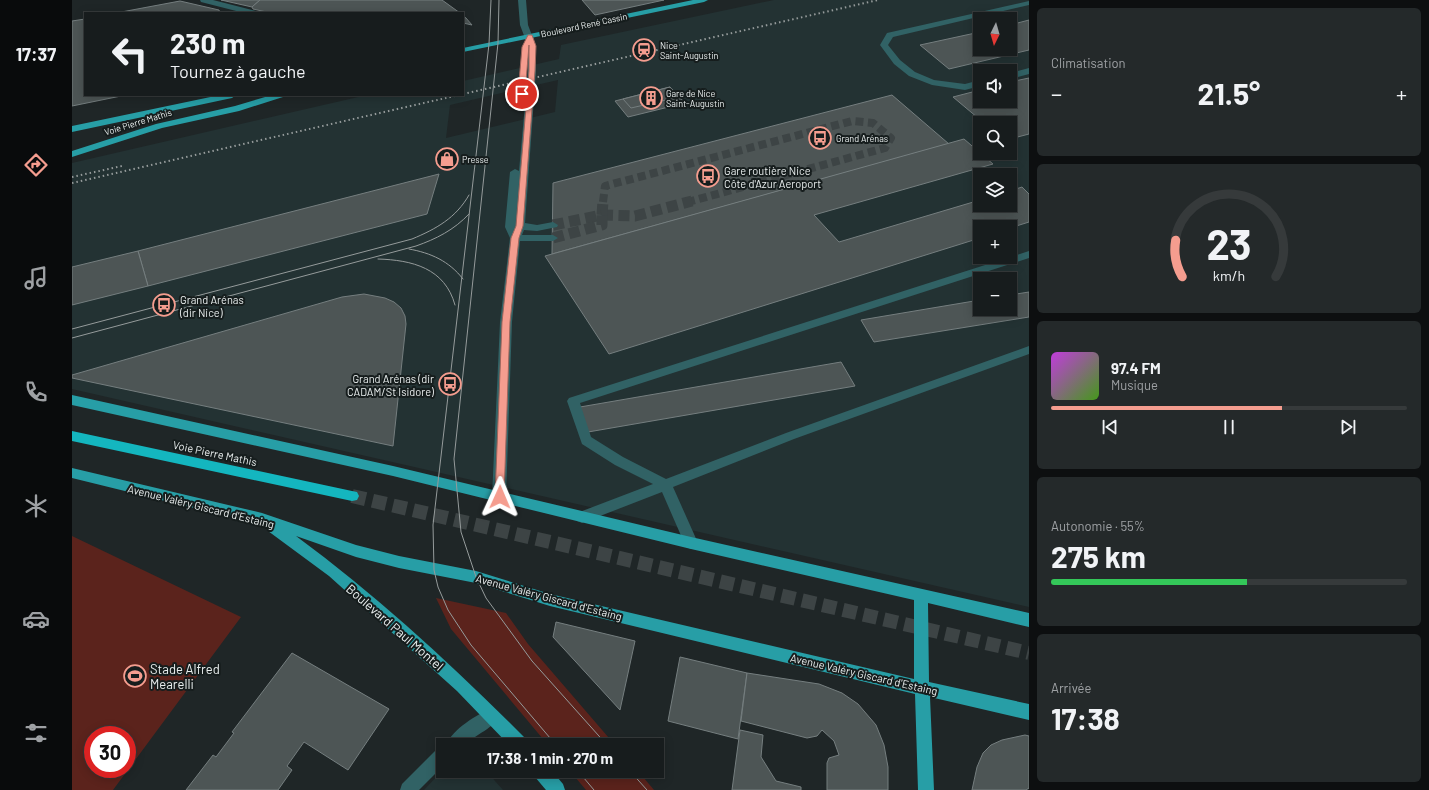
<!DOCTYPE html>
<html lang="fr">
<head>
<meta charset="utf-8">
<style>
  :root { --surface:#171c1d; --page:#24292a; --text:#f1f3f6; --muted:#9ea1a4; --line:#363a3b; --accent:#f59d8f }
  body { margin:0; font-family:Barlow,sans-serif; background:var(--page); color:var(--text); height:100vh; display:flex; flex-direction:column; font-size:15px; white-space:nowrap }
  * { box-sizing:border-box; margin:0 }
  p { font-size:13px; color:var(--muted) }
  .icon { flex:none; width:22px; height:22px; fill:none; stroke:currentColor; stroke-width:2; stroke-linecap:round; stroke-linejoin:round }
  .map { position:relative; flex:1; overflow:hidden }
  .details { display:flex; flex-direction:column; gap:8px; padding:8px; background:#0d0f10; width:400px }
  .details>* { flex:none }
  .hud { position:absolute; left:12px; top:12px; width:380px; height:84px; border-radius:0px; box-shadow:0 2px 10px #0003,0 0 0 1px var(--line); background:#171c1d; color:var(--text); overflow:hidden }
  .needle { width:26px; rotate:185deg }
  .tools { position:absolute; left:901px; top:12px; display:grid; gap:8px }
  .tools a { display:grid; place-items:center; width:44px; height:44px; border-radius:0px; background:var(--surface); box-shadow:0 2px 10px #0003,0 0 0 1px var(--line); font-size:20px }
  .speed { position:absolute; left:12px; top:726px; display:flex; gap:8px; font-size:20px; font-weight:700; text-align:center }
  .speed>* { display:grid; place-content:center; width:52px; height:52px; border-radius:50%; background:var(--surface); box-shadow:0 2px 10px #0003,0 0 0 1px var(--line); line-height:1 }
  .speed .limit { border:6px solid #d22; background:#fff; color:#111 }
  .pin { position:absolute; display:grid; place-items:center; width:34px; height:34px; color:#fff; margin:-17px; border:2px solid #fff; border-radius:50%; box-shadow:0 1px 4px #0007 }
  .me { position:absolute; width:44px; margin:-22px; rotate:1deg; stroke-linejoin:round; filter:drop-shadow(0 0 3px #0008) }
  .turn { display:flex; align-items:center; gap:14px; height:84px; padding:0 20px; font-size:18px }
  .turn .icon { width:52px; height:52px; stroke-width:2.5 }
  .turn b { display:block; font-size:28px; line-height:34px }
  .big { font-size:30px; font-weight:700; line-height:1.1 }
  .details .tile { flex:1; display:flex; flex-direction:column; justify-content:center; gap:6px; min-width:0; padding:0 14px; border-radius:6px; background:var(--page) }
  .details .dial { align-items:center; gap:0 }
  .dial svg { height:104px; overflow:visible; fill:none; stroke:var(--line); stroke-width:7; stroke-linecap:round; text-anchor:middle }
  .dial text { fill:var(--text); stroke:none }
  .song { display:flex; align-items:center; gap:12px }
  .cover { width:48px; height:48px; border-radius:6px; background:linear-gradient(135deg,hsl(290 70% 55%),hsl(100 70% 35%)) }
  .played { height:4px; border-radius:2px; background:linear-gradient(90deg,var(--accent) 65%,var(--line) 65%) }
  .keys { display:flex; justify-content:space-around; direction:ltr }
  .heat { display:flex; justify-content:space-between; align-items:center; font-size:22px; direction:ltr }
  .charge { height:6px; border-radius:3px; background:linear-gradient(90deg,#34c759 55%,var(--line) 0) }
  .trip { position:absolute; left:364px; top:738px; width:228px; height:40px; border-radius:0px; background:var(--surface); box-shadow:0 2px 10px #0003,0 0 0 1px var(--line); font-weight:700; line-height:40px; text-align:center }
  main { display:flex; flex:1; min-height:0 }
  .dock { display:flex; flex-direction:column; width:72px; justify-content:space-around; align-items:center; background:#090b0c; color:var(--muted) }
  .dock .icon { width:28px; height:28px }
  .dock .active { color:var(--accent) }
  .dock b { font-size:18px; color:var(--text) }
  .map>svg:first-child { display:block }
</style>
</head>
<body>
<main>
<nav class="dock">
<b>17:37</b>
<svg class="icon active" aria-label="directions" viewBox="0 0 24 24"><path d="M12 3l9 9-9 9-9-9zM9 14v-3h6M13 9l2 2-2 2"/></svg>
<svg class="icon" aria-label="music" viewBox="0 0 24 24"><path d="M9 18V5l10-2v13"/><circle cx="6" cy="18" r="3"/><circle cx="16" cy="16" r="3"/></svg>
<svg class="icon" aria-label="phone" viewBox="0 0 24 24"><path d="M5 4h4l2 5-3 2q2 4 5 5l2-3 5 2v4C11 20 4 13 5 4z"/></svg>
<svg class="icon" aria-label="climate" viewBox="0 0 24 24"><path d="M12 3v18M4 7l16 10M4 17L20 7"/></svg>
<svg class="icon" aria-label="car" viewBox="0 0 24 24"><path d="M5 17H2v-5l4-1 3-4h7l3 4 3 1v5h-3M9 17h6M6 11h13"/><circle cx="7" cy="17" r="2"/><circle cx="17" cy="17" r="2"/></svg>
<svg class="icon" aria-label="filters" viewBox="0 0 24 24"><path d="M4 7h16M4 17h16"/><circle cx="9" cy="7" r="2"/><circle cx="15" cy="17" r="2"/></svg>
</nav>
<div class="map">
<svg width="957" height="790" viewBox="0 0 957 790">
  <rect width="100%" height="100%" fill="#1f2627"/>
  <!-- built -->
  <g fill="#233233" fill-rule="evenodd">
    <path d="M702,0H957V607L0,389V163L295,95H391V81L487,59L489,45ZM908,19H938V49H908ZM908,71H938V101H908ZM486,80L483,112L374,138L378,105ZM908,123H938V153H908ZM908,175H938V205H908ZM908,227H938V257H908ZM908,279H938V309H908Z"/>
    <path d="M371,770V771H414L431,790H352Z"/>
  </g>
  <!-- green -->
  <g fill="#5b231c" fill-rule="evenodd">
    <path d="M0,536L169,617L41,790H0ZM21,735H55V769H21Z"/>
    <path d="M364,598L434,613L456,644L543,745H476L379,629Z"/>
    <path d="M498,771H566L582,790H514Z"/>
  </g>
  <!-- building -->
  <g fill="#4d5555" stroke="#757e7f">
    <path d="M149,0H188L180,7Z"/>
    <path d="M188,0H370L388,13H199L181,9L180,7Z"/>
    <path d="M510,0H592L523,15Z"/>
    <path d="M108,1L147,10L148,13H44Z"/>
    <path d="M391,16L394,18L400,25L391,23Z"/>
    <path d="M13,19V95H54L0,106V21Z"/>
    <path d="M957,20V50L877,69L848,45L908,32V49H938V25Z"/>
    <path d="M957,78V134L938,139V123H912L881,97L908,90V101H938V82Z"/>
    <path d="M598,87L613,103L556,117L543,101Z"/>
    <path d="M598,87L607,97L559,108L551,99Z"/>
    <path d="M820,95L877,144L480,254L481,183Z"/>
    <path d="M892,139L921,164L742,215L767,242L908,200V205H938V191L950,187L957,194V222L938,228V227H908V238L537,354L473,256Z"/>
    <path d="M367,174L355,214L76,286L66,251Z"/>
    <path d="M66,251L76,286L0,305V267Z"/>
    <path d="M957,292V317L802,342L789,320L908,300V309H938V295Z"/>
    <path d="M292,294L313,298L322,302L329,308L333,316L334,324L321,446L0,378V375L270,297Z"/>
    <path d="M769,362L783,386L516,432L508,407Z"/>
    <path d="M484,622L563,641L548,710L481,637Z"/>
    <path d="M220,653L317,709L276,770L232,742L215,766L220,770L206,790H114L141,755L144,757L162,733L160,732Z"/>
    <path d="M608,657L675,673L666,739L596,721Z"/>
    <path d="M675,673L747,684L770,693L786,704L804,725L812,745L816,767V790H755V763L757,758L767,755L762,741L750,730L745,736L735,738L669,721Z"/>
    <path d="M668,730L691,735L689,757L704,781L729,787V790H660Z"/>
    <path d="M953,735L957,736V788L954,790H900L905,767L911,753L919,745L930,740Z"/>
  </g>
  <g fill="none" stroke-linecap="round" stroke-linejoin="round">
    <!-- minor-tunnel-far1 -->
    <path stroke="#3d4445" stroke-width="8" stroke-dasharray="8 4.5" stroke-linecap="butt" d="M531,202L533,186L780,121L801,123L819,138L813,148L616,202"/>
    <!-- minor-tunnel -->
    <g stroke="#3d4445" stroke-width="11" stroke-dasharray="11 5.5" stroke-linecap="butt">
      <path d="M530,215L563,216L620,201"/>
      <path d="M530,215L531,201"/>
      <path d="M481,225L530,215"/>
      <path d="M481,238L530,225V215"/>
    </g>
    <!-- highway-tunnel -->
    <path stroke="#3d4445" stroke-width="14" stroke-dasharray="14 7" stroke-linecap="butt" d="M280,496L957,653"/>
    <!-- minor -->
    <g fill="#316265" fill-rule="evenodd">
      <path d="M128,0H141L184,11L185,13H172L129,2Z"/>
      <path d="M446,0H454L456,25L464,46V71L453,223L465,225L481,222L486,225L485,227L465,231L452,230L450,235H481L486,238L481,241H448L440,322L434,497L432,501L427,502L422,501L420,497L428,322L438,238L433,227L438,172L443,169L447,171L456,71V46L448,25Z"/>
      <path d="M957,1V5L821,37L816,45L828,60L843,72L862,80L893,84L908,80V86L893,90L860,85L837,76L822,64L808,45L815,33Z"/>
      <path d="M957,68V74L938,79V73Z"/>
      <path d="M957,251V258L508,403L519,437L551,457L594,479L714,433L957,346V354L722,439L601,487L626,543L624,547L619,549L614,547L590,492L510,523L505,521L503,517L505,513L581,484L543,465L510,444L495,401L497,398Z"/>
      <path d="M420,708L425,711L428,716C423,727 403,735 393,745H374C381,729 404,715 420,708Z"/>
      <path d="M371,747V766L347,790H328L330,784L365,749Z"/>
    </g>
    <!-- major -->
    <g fill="#279ea6" fill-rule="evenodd">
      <path d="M621,0H636L632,2L391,52V48Z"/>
      <path d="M148,95H164L160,98L0,132V126Z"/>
      <path d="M200,95H212L211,97L167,111L90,128L0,157V151L84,124L163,106Z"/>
      <path d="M0,395L321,466L619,537L957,613V627L856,603L857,682L957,704V720L858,697L862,790H846L843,694L478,606L404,583L327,568L284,557L224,536C307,597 382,667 454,739L456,745H437L385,691L257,576L196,531L195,526L0,478V468L190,513L284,545L327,556L404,571L478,594L842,679V600L619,549L321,476L0,405Z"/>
      <path d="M461,771H480L491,784L493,790H474L463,777Z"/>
    </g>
    <!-- highway -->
    <path fill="#14b6bf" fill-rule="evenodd" d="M0,431L280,491L285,492L287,496L285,500L280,501L0,441Z"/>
    <!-- tram -->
    <g stroke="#959b9b" stroke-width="1">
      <path d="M419,0L417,44L361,525L362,570L366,587L376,610L399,645L484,745"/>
      <path d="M427,0L426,43L382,459L389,532L404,577L414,598L460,661L535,745"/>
      <path d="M337,249C359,253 377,261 391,279"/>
      <path d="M306,259C340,260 373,268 383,305"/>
      <path d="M0,329L340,239C364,229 384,218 397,195"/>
      <path d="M0,338L344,246C364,239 382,230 397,214"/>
      <path d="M506,771L522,790"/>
      <path d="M558,771L575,790"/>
    </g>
    <!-- rail -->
    <g stroke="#959b9b" stroke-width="2" stroke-dasharray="1.5 3" stroke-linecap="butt">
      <path d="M391,94L806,0"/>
      <path d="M0,177L50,166"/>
      <path d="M0,183L387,95"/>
    </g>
  </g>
  <!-- route -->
  <path fill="#f59d8f" stroke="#9f665d" d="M456,35H460L464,46L463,71L451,226L447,238L438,322L432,497L431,500L428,501L424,500L423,497L430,322L439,238L444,226L457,71V45L453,94L450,96L446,94L450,47Z"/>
  <!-- icons -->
  <defs>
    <g id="station-ring" transform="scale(1.15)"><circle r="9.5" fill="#161d1d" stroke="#f59d8f" stroke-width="1.5"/><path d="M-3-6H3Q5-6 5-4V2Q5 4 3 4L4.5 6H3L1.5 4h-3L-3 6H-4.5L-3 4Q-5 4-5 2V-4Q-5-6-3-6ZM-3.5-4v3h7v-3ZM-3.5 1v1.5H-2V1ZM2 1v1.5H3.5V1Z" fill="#f59d8f"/></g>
    <g id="building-ring" transform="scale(1.15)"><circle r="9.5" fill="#161d1d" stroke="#f59d8f" stroke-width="1.5"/><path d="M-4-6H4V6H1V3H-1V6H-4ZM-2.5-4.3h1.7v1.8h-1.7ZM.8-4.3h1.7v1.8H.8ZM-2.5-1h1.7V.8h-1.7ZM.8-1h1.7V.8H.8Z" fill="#f59d8f"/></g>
    <g id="bus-ring" transform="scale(1.15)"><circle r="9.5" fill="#161d1d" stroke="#f59d8f" stroke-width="1.5"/><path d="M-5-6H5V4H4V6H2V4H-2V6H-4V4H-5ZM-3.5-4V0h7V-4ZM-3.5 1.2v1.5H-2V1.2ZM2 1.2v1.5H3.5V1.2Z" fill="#f59d8f"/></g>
    <g id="shop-ring" transform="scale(1.15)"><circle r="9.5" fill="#161d1d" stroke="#f59d8f" stroke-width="1.5"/><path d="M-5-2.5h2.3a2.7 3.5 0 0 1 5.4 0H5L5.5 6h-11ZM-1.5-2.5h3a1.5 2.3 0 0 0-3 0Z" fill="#f59d8f"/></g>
    <g id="stadium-ring" transform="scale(1.15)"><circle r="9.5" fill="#161d1d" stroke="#f59d8f" stroke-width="1.5"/><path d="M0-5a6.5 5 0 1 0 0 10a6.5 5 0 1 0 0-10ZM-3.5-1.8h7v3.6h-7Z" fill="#f59d8f"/></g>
  </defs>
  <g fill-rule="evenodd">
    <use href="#station-ring" x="572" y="50"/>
    <use href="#building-ring" x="579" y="98"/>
    <use href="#bus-ring" x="748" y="138"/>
    <use href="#shop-ring" x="375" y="159"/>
    <use href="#bus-ring" x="636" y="176"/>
    <use href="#bus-ring" x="92" y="305"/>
    <use href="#bus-ring" x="378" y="384"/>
    <use href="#stadium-ring" x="63" y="676"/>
  </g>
  <g text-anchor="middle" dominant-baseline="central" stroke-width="4" stroke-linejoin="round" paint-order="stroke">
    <!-- far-street labels -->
    <g font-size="9" fill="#e9eeee" stroke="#161d1d">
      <text transform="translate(512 25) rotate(-12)">Boulevard René Cassin</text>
      <text transform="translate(66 122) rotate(-17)">Voie Pierre Mathis</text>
    </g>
    <!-- far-poi labels -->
    <g font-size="9" fill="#e9eeee" stroke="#161d1d" text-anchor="start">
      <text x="588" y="45">Nice<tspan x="588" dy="10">Saint-Augustin</tspan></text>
      <text x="594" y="93">Gare de Nice<tspan x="594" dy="10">Saint-Augustin</tspan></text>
      <text x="764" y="138">Grand Arénas</text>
      <text x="390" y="159">Presse</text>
    </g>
    <!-- poi labels -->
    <g font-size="11" fill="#e9eeee" stroke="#161d1d" text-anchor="start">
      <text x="652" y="170">Gare routière Nice<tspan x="652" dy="13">Côte d'Azur Aeroport</tspan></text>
      <text x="108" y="299">Grand Arénas<tspan x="108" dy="13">(dir Nice)</tspan></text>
      <text x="362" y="378" text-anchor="end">Grand Arénas (dir<tspan x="362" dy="13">CADAM/St Isidore)</tspan></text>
    </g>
    <!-- street labels -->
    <g font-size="11" fill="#e9eeee" stroke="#161d1d">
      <text transform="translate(143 453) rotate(12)">Voie Pierre Mathis</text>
      <text transform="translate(129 506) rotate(14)">Avenue Valéry Giscard d'Estaing</text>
      <text transform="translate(477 597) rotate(15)">Avenue Valéry Giscard d'Estaing</text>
      <text transform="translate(792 674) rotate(13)">Avenue Valéry Giscard d'Estaing</text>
    </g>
    <!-- near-street labels -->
    <g font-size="13" fill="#e9eeee" stroke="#161d1d">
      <text transform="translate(323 627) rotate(41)">Boulevard Paul Montel</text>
    </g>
    <!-- near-poi labels -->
    <g font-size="13" fill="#e9eeee" stroke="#161d1d" text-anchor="start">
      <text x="78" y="669">Stade Alfred<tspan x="78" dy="15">Mearelli</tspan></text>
    </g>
  </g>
</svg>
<div class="tools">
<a><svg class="needle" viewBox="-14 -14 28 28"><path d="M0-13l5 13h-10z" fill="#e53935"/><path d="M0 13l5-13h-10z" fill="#9ea1a4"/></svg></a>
<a><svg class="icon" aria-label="sound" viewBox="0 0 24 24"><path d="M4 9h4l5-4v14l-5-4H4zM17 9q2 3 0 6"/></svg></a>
<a><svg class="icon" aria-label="search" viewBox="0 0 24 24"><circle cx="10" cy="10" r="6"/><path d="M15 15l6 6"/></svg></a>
<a><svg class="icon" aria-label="layers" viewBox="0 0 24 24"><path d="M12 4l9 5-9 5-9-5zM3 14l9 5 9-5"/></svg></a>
<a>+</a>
<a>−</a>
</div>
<div class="speed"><div class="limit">30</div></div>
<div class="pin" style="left:450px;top:94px;background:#d93025"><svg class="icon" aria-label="arrive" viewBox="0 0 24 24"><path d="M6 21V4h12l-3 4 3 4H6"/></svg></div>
<svg class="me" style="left:428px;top:497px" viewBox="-20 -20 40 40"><path d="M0-17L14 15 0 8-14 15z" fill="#f59d8f" stroke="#fff" stroke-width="4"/></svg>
<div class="trip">17:38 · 1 min · 270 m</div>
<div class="hud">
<div class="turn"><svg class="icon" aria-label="left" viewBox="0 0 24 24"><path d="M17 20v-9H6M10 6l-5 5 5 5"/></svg><div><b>230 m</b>Tournez à gauche</div></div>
</div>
</div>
<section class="details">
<div class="tile"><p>Climatisation</p>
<div class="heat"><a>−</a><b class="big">21.5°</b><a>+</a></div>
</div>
<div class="tile dial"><svg viewBox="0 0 100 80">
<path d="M14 69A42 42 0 1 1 86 69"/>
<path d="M14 69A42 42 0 0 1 9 41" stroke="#f59d8f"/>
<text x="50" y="56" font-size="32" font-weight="700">23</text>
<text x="50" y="72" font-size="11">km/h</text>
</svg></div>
<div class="tile">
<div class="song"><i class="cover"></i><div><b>97.4 FM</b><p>Musique</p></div></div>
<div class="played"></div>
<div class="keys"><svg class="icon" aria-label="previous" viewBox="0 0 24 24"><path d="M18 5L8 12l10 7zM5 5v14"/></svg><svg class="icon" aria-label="pause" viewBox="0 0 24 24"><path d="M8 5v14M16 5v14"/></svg><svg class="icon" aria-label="next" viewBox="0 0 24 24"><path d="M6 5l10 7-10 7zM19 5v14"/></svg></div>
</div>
<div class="tile"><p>Autonomie · 55%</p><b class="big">275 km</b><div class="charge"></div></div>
<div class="tile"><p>Arrivée</p><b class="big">17:38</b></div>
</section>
</main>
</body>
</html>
